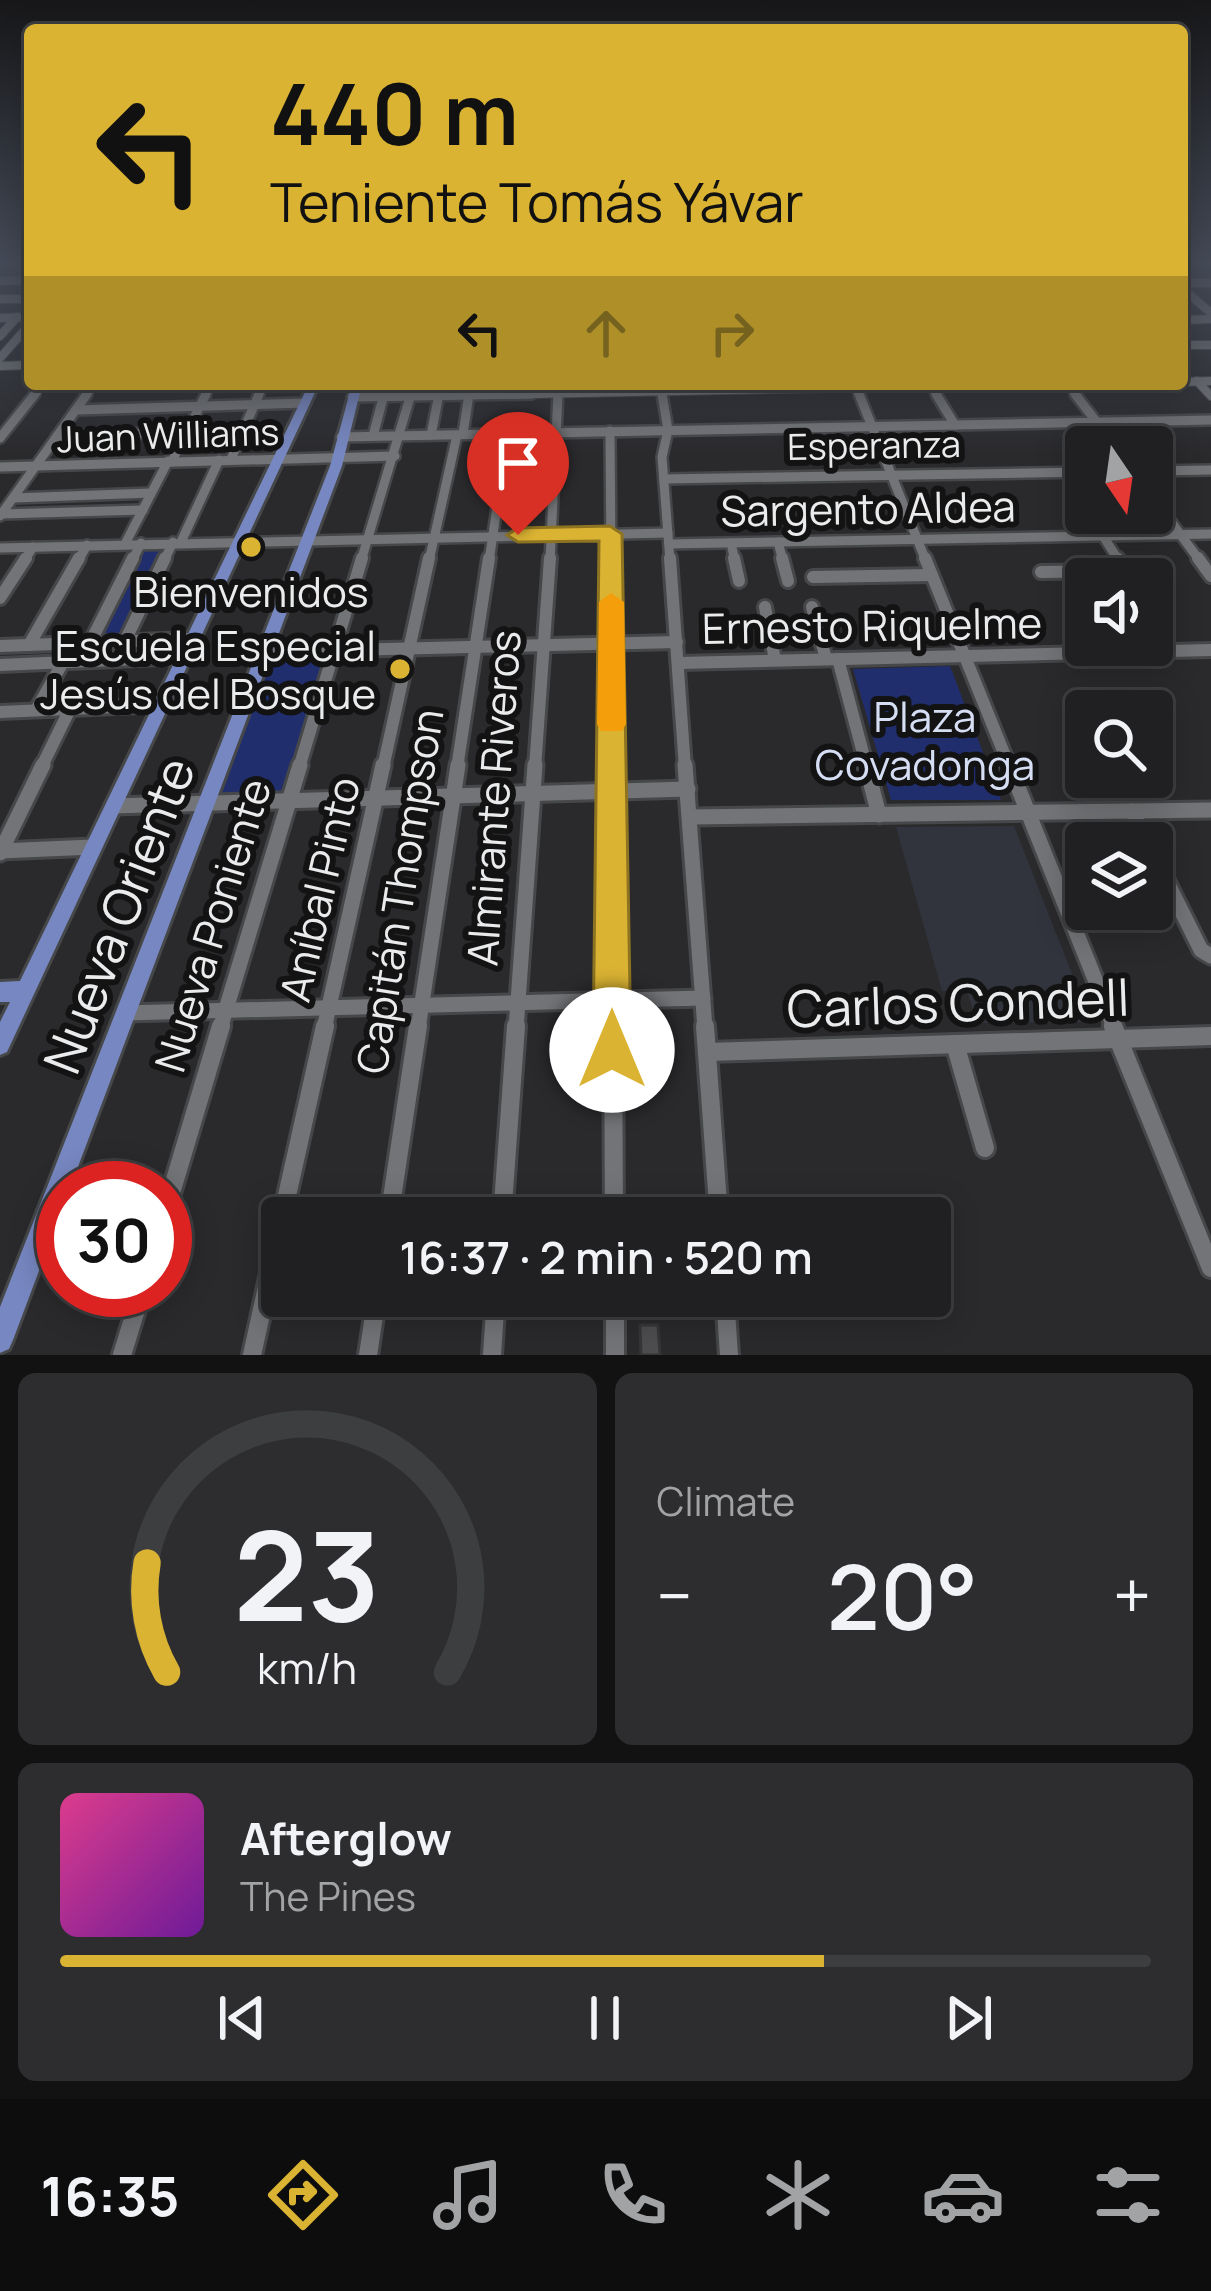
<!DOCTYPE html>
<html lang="en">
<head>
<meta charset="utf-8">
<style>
  :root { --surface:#202022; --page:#2d2d2f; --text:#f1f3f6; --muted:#a2a3a5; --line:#3d3e40; --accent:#dab333 }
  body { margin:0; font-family:Manrope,sans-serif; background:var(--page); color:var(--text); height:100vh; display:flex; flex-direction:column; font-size:45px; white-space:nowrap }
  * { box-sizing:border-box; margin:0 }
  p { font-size:39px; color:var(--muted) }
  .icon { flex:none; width:66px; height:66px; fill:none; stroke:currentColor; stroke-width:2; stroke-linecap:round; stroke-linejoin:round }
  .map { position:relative; height:1355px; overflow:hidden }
  .side { display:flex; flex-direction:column; gap:18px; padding:18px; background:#121213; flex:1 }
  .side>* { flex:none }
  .top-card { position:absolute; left:24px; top:24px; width:1164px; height:366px; border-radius:12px; box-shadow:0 6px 30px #0003,0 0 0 3px var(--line); background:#dab333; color:#111; overflow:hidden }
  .needle { width:78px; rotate:167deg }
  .buttons { position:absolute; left:1065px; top:426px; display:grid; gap:24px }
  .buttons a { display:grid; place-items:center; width:108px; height:108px; border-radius:12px; background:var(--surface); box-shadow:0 6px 30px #0003,0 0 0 3px var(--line); font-size:60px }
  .speed { position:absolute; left:36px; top:1161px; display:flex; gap:24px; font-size:60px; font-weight:700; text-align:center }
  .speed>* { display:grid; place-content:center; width:156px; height:156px; border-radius:50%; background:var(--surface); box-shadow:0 6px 30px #0003,0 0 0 3px var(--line); line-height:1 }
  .speed .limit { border:18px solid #d22; background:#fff; color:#111 }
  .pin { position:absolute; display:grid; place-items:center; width:102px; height:102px; color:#fff; margin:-123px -51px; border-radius:50% 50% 50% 0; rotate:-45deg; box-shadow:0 0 12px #0007 }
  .pin .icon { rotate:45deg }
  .me { position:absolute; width:132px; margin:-66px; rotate:0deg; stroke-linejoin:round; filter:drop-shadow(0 0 9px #0008) }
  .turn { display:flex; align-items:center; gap:42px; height:252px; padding:0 48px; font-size:54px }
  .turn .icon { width:156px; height:156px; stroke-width:2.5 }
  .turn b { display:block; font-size:84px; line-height:102px }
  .lanes { display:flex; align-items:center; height:114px; padding:0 48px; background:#0003; justify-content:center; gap:60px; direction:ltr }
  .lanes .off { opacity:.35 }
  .big { font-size:90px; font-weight:600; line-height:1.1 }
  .side .tile { flex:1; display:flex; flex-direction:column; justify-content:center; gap:18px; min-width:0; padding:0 42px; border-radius:18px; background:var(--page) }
  .side .dial { align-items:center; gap:0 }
  .dial svg { height:312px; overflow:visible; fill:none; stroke:var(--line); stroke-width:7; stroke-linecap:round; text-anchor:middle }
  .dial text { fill:var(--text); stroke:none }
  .song { display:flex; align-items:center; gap:36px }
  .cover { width:144px; height:144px; border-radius:18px; background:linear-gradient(135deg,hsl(330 70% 55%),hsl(280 70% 35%)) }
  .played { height:12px; border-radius:6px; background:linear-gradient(90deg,var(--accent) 70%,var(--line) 70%) }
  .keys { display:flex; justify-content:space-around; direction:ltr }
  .heat { display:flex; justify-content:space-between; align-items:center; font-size:66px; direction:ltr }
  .side .tiles { flex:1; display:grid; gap:18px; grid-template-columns:1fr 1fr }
  .tile:last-child { grid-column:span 2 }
  .trip { position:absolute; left:261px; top:1197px; width:690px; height:120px; border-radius:12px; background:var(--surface); box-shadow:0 6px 30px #0003,0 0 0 3px var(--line); font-weight:600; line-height:120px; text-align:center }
  .menu { display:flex; height:192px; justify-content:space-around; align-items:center; background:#0d0d0e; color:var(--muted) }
  .menu .icon { width:84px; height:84px }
  .menu .active { color:var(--accent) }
  .menu b { font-size:54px; color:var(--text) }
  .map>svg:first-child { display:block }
</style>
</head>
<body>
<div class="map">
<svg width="1211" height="1355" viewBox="0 0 1211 1355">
  <rect width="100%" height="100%" fill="#2a2a2d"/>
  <!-- built -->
  <path fill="#31343c" d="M1014,826L1091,1022L977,1023L967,991H942L896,827Z"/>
  <!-- green -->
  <g fill="#212e6e">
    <path d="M168,545L127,637L100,639L143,546Z"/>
    <path d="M328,657L285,793L217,796L268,658Z"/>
    <path d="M950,666L1001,800H891L853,669Z"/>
  </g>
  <!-- building -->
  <path fill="#4d4d50" stroke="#363638" stroke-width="3" d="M640,1325H658L660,1355H641Z"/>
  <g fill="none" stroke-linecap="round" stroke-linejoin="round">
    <!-- minor-far4 casing -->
    <g stroke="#464749" stroke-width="10">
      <g id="minor-far4">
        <path d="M0,281L30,280"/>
        <path d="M1182,283H1211"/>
        <path d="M1182,288L1211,313"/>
        <path d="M0,299H30"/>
        <path d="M0,318L30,317"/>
        <path d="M1182,320L1211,319"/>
        <path d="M0,336L17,317"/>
        <path d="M1182,345H1211"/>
        <path d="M0,358L30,324"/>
        <path d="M0,366L30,365"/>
        <path d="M1197,381L1211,396"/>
        <path d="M1182,382L1211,381"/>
        <path d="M558,384V397"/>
        <path d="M661,384L663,397"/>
        <path d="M855,384L860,397"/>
        <path d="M1068,384L1078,397"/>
        <path d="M931,385L938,397"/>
        <path d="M41,386L122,384"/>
        <path d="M33,397L43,384"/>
        <path d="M85,397L94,384"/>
        <path d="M205,397L211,384"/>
        <path d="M258,397L263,384"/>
        <path d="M376,397L1030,384"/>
        <path d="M384,397L387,384"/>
        <path d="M410,397L414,384"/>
        <path d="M439,397L441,384"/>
        <path d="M468,397L470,384"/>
      </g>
    </g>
    <!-- minor-far3 casing -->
    <g stroke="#464749" stroke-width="14">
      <g id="minor-far3">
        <path d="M662,394L668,430L662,457L670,561"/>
        <path d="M859,394L926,561"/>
        <path d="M936,394L955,425"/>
        <path d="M1075,394L1116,447"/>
        <path d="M352,397L532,394"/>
        <path d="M76,410L305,403"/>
        <path d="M610,431L611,561"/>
        <path d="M463,434L469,394"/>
        <path d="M431,435L439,394"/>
        <path d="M57,436L186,432"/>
        <path d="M373,436L384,394"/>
        <path d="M341,437L1211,420"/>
        <path d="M0,438L35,394"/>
        <path d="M231,459L259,394"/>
        <path d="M172,461L206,394"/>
        <path d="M0,467L395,456"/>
        <path d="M1152,471L1211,470"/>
        <path d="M664,479L1086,472"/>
        <path d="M1152,496L1200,561"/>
        <path d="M13,498L151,493"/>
        <path d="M2,514L143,510"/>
        <path d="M0,516L87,394"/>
        <path d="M1103,536L1119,561"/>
        <path d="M181,542L219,460"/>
        <path d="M778,542L783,561"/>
        <path d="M731,543L735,561"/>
        <path d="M125,544L168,461"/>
        <path d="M669,544L1211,534"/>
        <path d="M0,548L668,533"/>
        <path d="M24,561L33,547"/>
        <path d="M78,561L87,545"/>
        <path d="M132,561L141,543"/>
        <path d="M164,561L173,542"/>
        <path d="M361,561L411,394"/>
        <path d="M429,561L457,435"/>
        <path d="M489,561L508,434"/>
        <path d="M550,561L558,394"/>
      </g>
    </g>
    <!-- minor-far2 casing -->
    <g stroke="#464749" stroke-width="18">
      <g id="minor-far2">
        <path d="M611,558L612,768"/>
        <path d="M670,558L685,768"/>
        <path d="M734,558L739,581"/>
        <path d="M782,558L788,581"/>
        <path d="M925,558L1010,768"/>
        <path d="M1117,558L1130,578"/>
        <path d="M1198,558L1211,576"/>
        <path d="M1041,572L1126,571"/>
        <path d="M813,577L932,575"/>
        <path d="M0,598L26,558"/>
        <path d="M765,607L775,660"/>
        <path d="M812,607L826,659"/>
        <path d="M125,641L165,558"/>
        <path d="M90,643L133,558"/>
        <path d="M29,645L79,558"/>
        <path d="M0,646L192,639"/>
        <path d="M264,652L677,642"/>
        <path d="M838,659L867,768"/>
        <path d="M679,663L1211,650"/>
        <path d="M0,665L183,657"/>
        <path d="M36,710L63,662"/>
        <path d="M0,712L161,705"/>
        <path d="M41,768L70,709"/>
        <path d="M299,768L362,558"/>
        <path d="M383,768L429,558"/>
        <path d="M457,768L489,558"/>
        <path d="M535,768L550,558"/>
      </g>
    </g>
    <!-- minor-far1 casing -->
    <g stroke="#464749" stroke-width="21">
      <g id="minor-far1">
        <path d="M612,765L613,1029"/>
        <path d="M685,765L705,1029"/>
        <path d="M866,765L879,815"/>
        <path d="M1009,765L1115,1029"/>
        <path d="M113,806L688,789"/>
        <path d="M1132,811L1148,843"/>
        <path d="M690,817L1211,810"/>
        <path d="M0,851L93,847"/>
        <path d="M1152,852L1201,950L1211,956"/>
        <path d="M0,853L43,765"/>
        <path d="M125,1013L703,998"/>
        <path d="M220,1029L300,765"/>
        <path d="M324,1029L383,765"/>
        <path d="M418,1029L458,765"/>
        <path d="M516,1029L535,765"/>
      </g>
    </g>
    <!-- minor casing -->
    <g stroke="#464749" stroke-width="24">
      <g id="minor">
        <path d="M613,1026L614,1218"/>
        <path d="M705,1026L719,1218"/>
        <path d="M1113,1026L1211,1268"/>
        <path d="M955,1044L985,1148"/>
        <path d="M707,1052L1211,1036"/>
        <path d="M165,1213L221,1026"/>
        <path d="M282,1218L325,1026"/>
        <path d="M389,1218L418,1026"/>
        <path d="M502,1218L516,1026"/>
        <path d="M615,1296V1355"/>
        <path d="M725,1296L729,1355"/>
        <path d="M122,1355L142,1290"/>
        <path d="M252,1355L282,1219"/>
        <path d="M368,1355L377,1296"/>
        <path d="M492,1355L496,1296"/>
      </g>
    </g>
    <!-- major casing -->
    <g stroke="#464749" stroke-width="6">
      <g id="major">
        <path d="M309,384H319L7,1052L0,1055V1022L10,1002H0V982L20,981Z"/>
        <path d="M352,384H362L342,466L70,1188H63V1207L13,1340L9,1349L0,1353V1307L330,466Z"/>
      </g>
    </g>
    <!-- minor-far4 -->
    <use href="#minor-far4" stroke="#737477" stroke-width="8"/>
    <!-- minor-far3 -->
    <use href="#minor-far3" stroke="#737477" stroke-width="9"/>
    <!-- minor-far2 -->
    <use href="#minor-far2" stroke="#737477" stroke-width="12"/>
    <!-- minor-far1 -->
    <use href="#minor-far1" stroke="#737477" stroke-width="15"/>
    <!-- minor -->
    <use href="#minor" stroke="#737477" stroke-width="18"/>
    <!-- major -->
    <use href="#major" fill="#7787c1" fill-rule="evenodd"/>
  </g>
  <!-- sky -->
  <linearGradient id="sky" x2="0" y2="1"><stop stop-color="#171719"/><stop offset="0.58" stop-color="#444a57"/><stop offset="1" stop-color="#444a57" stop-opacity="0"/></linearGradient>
  <rect width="1211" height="454" fill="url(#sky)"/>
  <!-- route -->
  <path fill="#dab333" stroke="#8e7421" stroke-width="3" d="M610,526L622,534L631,1050L625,1064L612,1069L598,1064L593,1050L599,541L518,542L507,535L518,528Z"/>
  <!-- slow -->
  <path fill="#f59e0b" d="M611,593L624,602L626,724L622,731H601L597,724L599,602Z"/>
  <!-- markers -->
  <g fill="#dab333" stroke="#131314" stroke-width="4.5">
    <circle cx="251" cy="547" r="12"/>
    <circle cx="400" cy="669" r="12"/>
  </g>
  <g text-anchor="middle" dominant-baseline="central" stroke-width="12" stroke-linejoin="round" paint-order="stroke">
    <!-- far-street labels -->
    <g font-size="36" fill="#eaebec" stroke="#131314">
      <text transform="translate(168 435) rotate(-2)">Juan Williams</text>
      <text transform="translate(874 445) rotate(-1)">Esperanza</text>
    </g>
    <!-- street labels -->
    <g font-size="42" fill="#eaebec" stroke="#131314">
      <text transform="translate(868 508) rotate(-1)">Sargento Aldea</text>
      <text transform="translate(872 625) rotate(-1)">Ernesto Riquelme</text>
      <text transform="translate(493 798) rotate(-86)">Almirante Riveros</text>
      <text transform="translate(319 889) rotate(-77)">Aníbal Pinto</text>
      <text transform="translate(399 891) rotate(-81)">Capitán Thompson</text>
      <text transform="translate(212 925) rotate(-73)">Nueva Poniente</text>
    </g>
    <!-- poi labels -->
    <g font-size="42" fill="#eaebec" stroke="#131314">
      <text x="251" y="591">Bienvenidos</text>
      <text x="376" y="645" text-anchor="end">Escuela Especial<tspan x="376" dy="48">Jesús del Bosque</tspan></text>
    </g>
    <!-- park labels -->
    <g font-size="42" fill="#d6def4" stroke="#131314">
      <text x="925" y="716">Plaza<tspan x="925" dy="48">Covadonga</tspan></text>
    </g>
    <!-- near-street labels -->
    <g font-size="51" fill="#eaebec" stroke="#131314">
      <text transform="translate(118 915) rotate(-69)">Nueva Oriente</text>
      <text transform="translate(958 1002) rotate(-2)">Carlos Condell</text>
    </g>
  </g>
</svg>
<div class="buttons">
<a><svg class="needle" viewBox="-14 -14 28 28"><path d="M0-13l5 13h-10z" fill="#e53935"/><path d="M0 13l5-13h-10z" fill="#a2a3a5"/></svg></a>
<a><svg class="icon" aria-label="sound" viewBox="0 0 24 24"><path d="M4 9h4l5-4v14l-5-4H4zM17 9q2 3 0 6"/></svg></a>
<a><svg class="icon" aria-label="search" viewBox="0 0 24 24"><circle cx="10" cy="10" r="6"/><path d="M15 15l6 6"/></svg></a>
<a><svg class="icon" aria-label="layers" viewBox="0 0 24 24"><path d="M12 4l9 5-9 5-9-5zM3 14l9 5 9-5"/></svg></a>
</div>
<div class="speed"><div class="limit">30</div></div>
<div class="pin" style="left:518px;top:535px;background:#d93025"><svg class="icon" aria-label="arrive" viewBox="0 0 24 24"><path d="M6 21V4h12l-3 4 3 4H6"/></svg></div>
<svg class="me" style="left:612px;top:1050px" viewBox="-20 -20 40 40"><circle r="19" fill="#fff"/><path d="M0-13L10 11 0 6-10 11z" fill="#dab333"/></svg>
<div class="trip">16:37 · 2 min · 520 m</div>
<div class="top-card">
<div class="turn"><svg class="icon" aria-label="left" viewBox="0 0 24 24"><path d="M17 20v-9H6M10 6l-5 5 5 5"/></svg><div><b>440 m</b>Teniente Tomás Yávar</div></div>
<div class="lanes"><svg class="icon" aria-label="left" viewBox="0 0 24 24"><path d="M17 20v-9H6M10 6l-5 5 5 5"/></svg><svg class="icon off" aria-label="ahead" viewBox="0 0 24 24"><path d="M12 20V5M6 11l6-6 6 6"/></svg><svg class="icon off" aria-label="right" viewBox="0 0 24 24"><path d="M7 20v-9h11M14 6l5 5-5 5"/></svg></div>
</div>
</div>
<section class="side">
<div class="tiles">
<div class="tile dial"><svg viewBox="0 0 100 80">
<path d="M14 69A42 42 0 1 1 86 69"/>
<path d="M14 69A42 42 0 0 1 9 41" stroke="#dab333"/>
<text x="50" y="56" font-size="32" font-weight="700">23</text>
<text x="50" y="72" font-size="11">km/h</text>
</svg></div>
<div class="tile"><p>Climate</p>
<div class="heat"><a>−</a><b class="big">20°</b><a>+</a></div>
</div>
<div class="tile">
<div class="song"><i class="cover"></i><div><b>Afterglow</b><p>The Pines</p></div></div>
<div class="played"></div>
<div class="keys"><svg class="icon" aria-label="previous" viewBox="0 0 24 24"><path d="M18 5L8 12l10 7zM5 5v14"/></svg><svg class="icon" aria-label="pause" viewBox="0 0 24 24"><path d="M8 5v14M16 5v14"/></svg><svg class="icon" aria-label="next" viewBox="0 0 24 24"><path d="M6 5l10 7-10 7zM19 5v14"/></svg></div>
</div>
</div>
</section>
<nav class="menu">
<b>16:35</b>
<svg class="icon active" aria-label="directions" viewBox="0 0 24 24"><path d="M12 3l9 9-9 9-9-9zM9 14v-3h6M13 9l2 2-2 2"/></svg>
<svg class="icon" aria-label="music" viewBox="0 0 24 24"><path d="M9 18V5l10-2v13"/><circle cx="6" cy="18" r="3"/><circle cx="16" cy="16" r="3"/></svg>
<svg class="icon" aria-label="phone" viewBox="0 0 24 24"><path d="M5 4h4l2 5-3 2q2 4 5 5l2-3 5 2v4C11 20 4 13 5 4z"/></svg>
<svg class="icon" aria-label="climate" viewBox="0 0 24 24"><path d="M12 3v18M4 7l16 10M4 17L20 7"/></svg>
<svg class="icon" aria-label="car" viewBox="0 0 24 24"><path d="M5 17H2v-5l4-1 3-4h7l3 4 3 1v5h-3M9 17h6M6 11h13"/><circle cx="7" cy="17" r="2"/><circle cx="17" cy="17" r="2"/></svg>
<svg class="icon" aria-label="filters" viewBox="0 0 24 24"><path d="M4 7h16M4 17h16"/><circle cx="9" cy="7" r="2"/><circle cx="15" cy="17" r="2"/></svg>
</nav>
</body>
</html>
